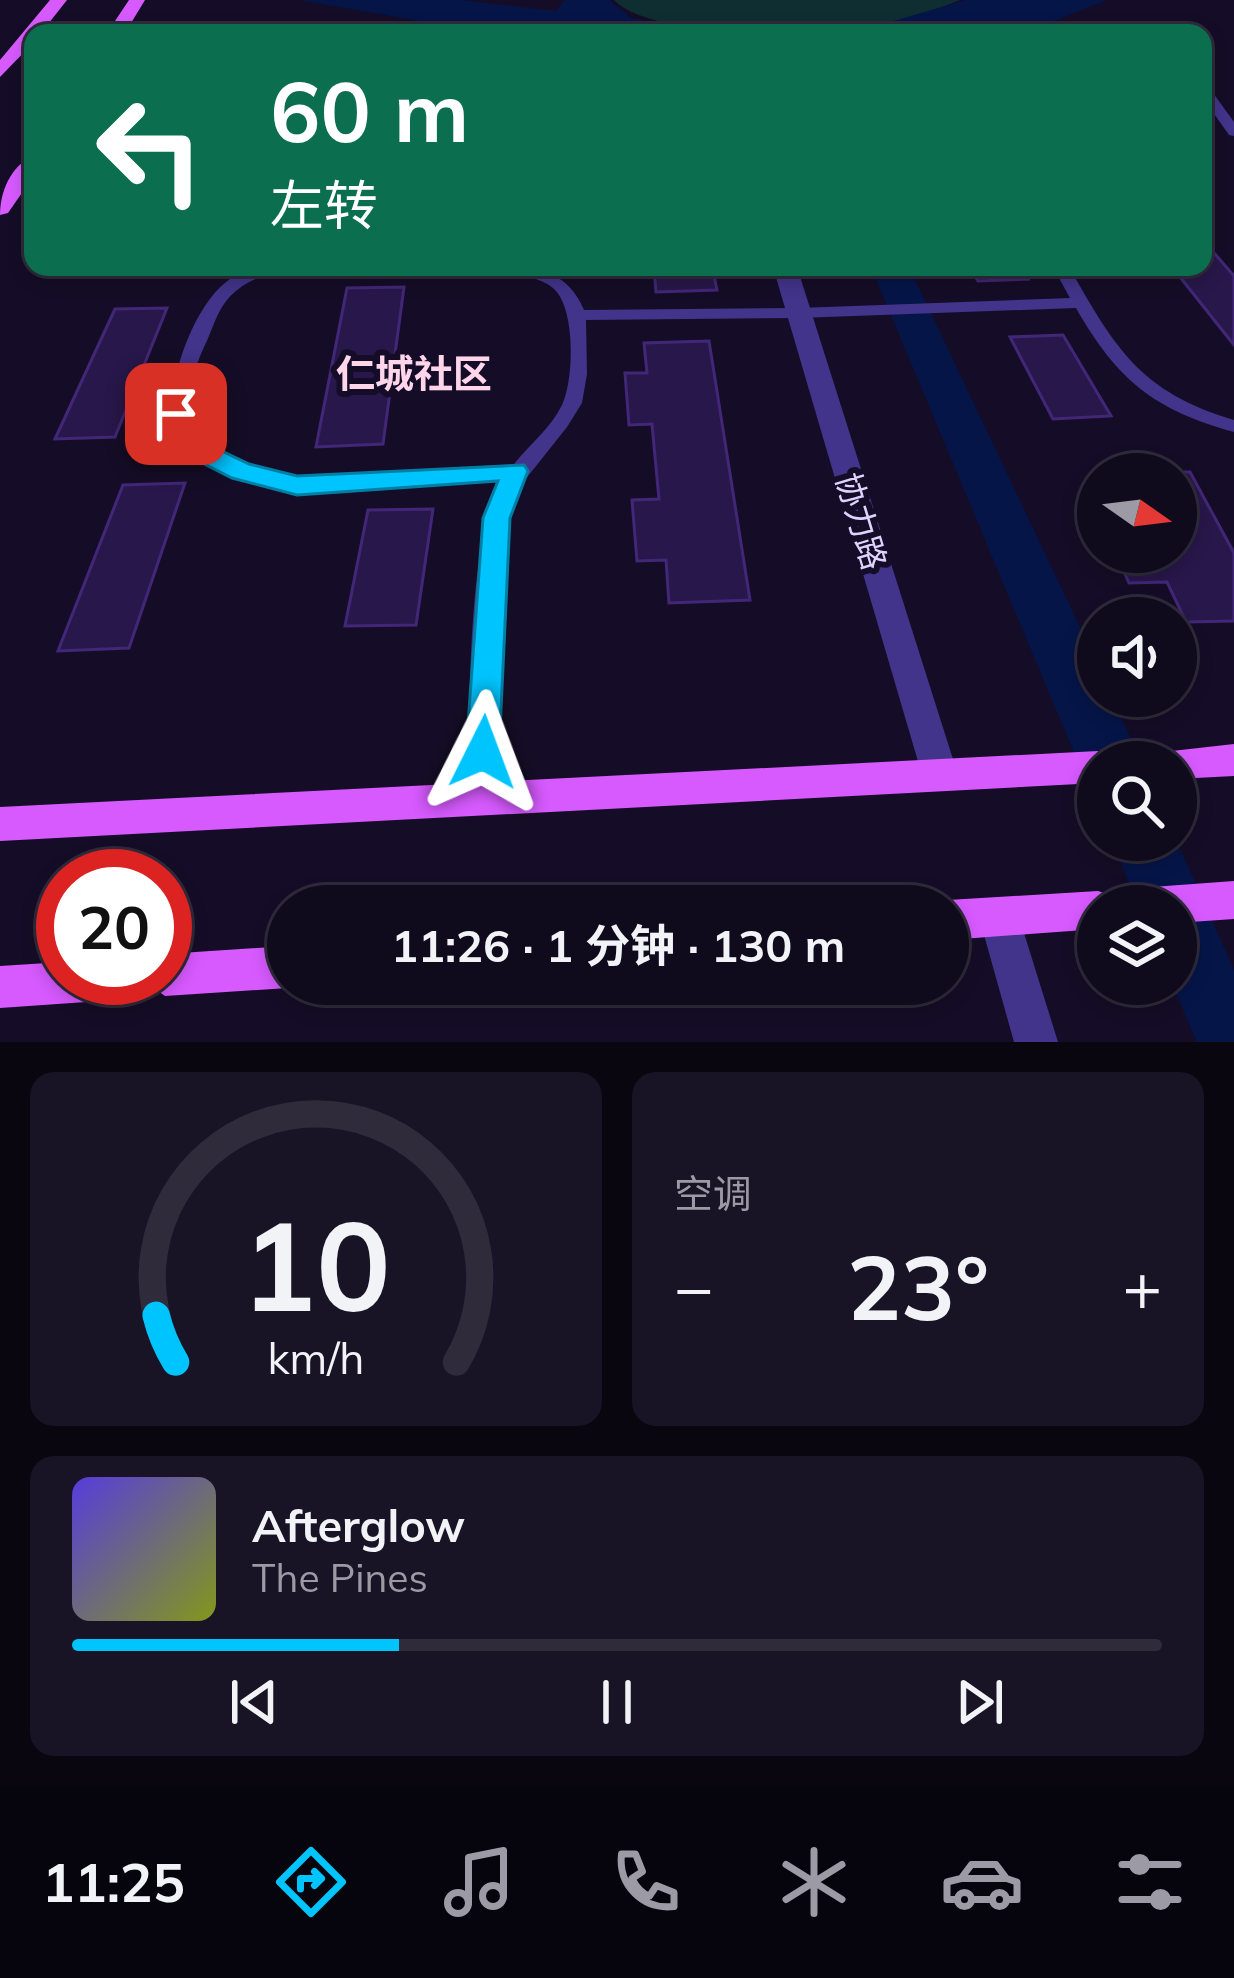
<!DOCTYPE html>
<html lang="zh">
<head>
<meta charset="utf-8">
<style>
  :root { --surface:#100a1d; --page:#191326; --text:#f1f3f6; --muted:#9c9aa4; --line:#302b3b; --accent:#00c4fe }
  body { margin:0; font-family:Mulish,"Noto Sans SC",sans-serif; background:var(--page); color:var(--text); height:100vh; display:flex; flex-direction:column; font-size:45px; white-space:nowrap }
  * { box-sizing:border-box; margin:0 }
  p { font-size:39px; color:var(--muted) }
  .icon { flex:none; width:66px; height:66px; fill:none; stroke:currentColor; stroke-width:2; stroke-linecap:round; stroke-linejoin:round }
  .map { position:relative; height:1042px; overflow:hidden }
  .sheet { display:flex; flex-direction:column; gap:30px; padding:30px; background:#090610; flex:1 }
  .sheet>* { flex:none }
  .banner { position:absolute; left:24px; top:24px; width:1188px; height:252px; border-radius:24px; box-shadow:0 6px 18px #0003,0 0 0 3px var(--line); background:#0b6e4f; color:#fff; overflow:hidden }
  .needle { width:78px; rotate:104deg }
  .buttons { position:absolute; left:1077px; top:453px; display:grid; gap:24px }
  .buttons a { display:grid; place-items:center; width:120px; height:120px; border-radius:50%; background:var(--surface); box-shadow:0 6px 18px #0003,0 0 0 3px var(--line); font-size:60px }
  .speed { position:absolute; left:36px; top:849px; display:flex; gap:24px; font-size:60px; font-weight:700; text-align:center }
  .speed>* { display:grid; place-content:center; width:156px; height:156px; border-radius:50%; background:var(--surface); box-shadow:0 6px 18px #0003,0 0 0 3px var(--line); line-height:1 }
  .speed .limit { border:18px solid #d22; background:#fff; color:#111 }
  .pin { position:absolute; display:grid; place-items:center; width:102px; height:102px; color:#fff; margin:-51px; border-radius:24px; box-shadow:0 6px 18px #0006 }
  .me { position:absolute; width:132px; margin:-66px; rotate:3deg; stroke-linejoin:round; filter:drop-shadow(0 0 9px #0008) }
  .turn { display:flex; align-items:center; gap:42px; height:252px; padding:0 48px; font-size:54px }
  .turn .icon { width:156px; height:156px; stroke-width:2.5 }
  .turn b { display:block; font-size:84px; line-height:102px }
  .big { font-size:90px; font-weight:700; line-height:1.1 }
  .sheet .tile { flex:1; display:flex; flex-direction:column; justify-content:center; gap:18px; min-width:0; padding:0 42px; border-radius:24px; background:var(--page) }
  .sheet .dial { align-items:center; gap:0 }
  .dial svg { height:312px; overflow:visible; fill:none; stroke:var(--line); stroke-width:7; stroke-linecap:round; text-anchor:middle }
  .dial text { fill:var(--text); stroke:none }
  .song { display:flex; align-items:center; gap:36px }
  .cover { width:144px; height:144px; border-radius:18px; background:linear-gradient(135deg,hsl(250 70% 55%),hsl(70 70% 35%)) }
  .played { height:12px; border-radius:6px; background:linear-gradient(90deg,var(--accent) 30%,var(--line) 30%) }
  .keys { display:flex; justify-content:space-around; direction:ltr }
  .heat { display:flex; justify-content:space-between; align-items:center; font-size:66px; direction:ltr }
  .sheet .tiles { flex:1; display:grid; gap:30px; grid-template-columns:1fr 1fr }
  .tile:last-child { grid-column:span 2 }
  .trip { position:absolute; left:267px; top:885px; width:702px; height:120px; border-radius:60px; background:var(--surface); box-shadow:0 6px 18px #0003,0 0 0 3px var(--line); font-weight:700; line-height:120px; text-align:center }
  .menu { display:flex; height:192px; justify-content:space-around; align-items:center; background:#06040c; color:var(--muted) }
  .menu .icon { width:84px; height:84px }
  .menu .on { color:var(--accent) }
  .menu b { font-size:54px; color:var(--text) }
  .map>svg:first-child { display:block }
</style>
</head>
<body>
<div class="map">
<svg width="1234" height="1042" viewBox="0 0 1234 1042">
  <rect width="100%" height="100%" fill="#150d27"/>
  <!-- green -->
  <path fill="#0f2e32" d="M614,0H960C923,15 881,29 842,33C792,38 647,35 614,0Z"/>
  <!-- water -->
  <g fill="#051548">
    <path d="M299,0H460L556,11L565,0H609L631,18L722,33H489Z"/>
    <path d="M966,0H1107L1024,33H852Z"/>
    <path d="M871,267H909L1098,665V696H1112L1141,762H1098V810Z"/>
    <path d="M1111,840H1176L1234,970V1042H1197L1172,984H1176V906H1139Z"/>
  </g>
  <!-- building -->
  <g fill="#28174a" stroke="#422778" stroke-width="3">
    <path d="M1203,240L1234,276V345L1172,267H1203Z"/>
    <path d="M632,267H712L717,290L656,292L654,268Z"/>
    <path d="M969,267H1021L1028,279L978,281Z"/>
    <path d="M404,287L383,444L316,447L347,288Z"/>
    <path d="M167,308L115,437L55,439L115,309Z"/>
    <path d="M1063,335L1111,416L1053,419L1010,337Z"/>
    <path d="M709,341L750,600L669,603L666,560L637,561L632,500L659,499L652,424L629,425L625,373H647L644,343Z"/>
    <path d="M1114,472H1190L1234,553V621L1186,622L1167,582L1129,583L1115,552H1176V474Z"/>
    <path d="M185,483L129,648L58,651L123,485Z"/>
    <path d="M433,509L416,625L345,626L368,510Z"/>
  </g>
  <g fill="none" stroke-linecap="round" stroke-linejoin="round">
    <!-- lane -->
    <g fill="#42348a" fill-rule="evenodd">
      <path d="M1156,23L1160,24L1166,33H1154L1150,27Z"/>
      <path d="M1203,85L1208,86L1234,122V136L1229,135L1203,98Z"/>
      <path d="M261,267H393L385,272C335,271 258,256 224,304C215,317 211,333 204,347C190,378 185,406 193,439L247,466L297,478L514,464C529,445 551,428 562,405C574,380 576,307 553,288C537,275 516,277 501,267C539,267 568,272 584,310L799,308L1070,298L1053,267H1069C1115,348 1140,392 1234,420V432C1154,410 1117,380 1076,308L799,318L586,320L587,374L582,403L567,427L517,490L507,522L498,625L493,799L489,807L480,811L471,807L467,799C471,722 465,539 503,479L297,492L234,476L177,448C158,403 189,311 226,282C236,274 249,271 261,267Z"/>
    </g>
    <!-- street -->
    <g fill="#42348a" fill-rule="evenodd">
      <path d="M773,267H797L958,775L953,786L940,791L927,786L922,775Z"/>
      <path d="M999,897L1013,903L1019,917L1058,1042H1014L979,917L985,903Z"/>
    </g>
    <!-- primary -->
    <g fill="#d75aff" fill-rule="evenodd">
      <path d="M50,0H67L41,33H33V43L0,77V60Z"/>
      <path d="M129,0H145L125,33H107Z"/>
      <path d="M33,156V177L8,213L0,215C0,191 11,166 33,156Z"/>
      <path d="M1234,744V776L1176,779V762H1158L1163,752Z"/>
      <path d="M1098,751L1114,762H1098V783L0,841V807Z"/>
      <path d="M1234,881V919L1176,923V906H1132L1138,892L1152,887Z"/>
      <path d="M1098,891L1112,896L1116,906H1098V929L948,940V906H934L948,900Z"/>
      <path d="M288,946V984H297L288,988L165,996L148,984L144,993L129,999L0,1008V966L63,962V978H165V954Z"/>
    </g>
  </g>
  <!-- route -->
  <path fill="#00c4fe" stroke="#007fa5" stroke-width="3" d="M176,406L188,414L195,438L249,464L297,476L524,465L528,471L510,518L499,752L494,762L483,767L471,762L466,752L483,518L498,481L297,495L232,478L175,449L163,414Z"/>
  <g text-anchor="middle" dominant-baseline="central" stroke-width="12" stroke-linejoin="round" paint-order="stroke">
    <!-- street labels -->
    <g font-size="33" fill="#ded3ff" stroke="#150d27">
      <text transform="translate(862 521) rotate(73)">协力路</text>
    </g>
    <!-- quarter labels -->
    <g font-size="39" font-weight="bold" fill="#ffd5ea" stroke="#150d27">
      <text x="414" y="373">仁城社区</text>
    </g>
  </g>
</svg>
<div class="buttons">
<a><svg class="needle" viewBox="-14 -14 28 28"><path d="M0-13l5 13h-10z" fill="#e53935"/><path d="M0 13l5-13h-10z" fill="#9c9aa4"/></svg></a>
<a><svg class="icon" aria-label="sound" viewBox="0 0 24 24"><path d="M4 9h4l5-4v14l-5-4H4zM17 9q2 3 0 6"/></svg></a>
<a><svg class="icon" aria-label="search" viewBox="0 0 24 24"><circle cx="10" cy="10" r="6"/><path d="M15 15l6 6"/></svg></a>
<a><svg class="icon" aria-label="layers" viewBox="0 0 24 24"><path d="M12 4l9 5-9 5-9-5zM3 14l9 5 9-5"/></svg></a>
</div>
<div class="speed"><div class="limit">20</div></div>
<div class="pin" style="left:176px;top:414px;background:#d93025"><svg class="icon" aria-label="arrive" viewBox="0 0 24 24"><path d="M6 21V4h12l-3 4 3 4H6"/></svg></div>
<svg class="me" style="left:483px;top:752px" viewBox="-20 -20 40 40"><path d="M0-17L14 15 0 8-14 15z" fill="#00c4fe" stroke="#fff" stroke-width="4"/></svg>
<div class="trip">11:26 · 1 分钟 · 130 m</div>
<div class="banner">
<div class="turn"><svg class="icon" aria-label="left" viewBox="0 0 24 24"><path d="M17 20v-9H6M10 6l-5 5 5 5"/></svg><div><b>60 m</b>左转</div></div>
</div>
</div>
<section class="sheet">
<div class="tiles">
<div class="tile dial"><svg viewBox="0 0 100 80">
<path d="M14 69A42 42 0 1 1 86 69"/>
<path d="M14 69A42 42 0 0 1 9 57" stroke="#00c4fe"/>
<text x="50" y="56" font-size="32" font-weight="700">10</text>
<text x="50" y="72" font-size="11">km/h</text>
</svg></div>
<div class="tile"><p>空调</p>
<div class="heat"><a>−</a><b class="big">23°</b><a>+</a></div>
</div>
<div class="tile">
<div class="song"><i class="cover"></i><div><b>Afterglow</b><p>The Pines</p></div></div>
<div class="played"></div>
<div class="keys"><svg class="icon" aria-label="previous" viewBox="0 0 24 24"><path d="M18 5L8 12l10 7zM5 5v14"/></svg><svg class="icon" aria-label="pause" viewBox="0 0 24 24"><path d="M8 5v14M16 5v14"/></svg><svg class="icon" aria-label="next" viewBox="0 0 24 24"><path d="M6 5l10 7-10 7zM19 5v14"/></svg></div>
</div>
</div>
</section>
<nav class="menu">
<b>11:25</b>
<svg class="icon on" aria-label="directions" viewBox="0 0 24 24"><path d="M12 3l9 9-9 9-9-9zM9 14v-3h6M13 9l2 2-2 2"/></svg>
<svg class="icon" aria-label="music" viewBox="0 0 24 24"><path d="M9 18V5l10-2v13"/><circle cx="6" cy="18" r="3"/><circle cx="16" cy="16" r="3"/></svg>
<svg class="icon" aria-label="phone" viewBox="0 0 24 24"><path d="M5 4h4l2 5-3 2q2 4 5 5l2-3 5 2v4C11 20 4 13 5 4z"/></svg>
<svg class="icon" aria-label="climate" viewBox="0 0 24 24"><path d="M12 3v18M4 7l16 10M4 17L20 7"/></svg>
<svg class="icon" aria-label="car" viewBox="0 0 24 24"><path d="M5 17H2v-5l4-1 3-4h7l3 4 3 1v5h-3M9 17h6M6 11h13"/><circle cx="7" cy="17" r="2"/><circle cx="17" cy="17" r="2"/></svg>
<svg class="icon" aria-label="filters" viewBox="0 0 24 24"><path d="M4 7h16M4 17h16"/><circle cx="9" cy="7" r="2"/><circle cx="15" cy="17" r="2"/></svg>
</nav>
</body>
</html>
